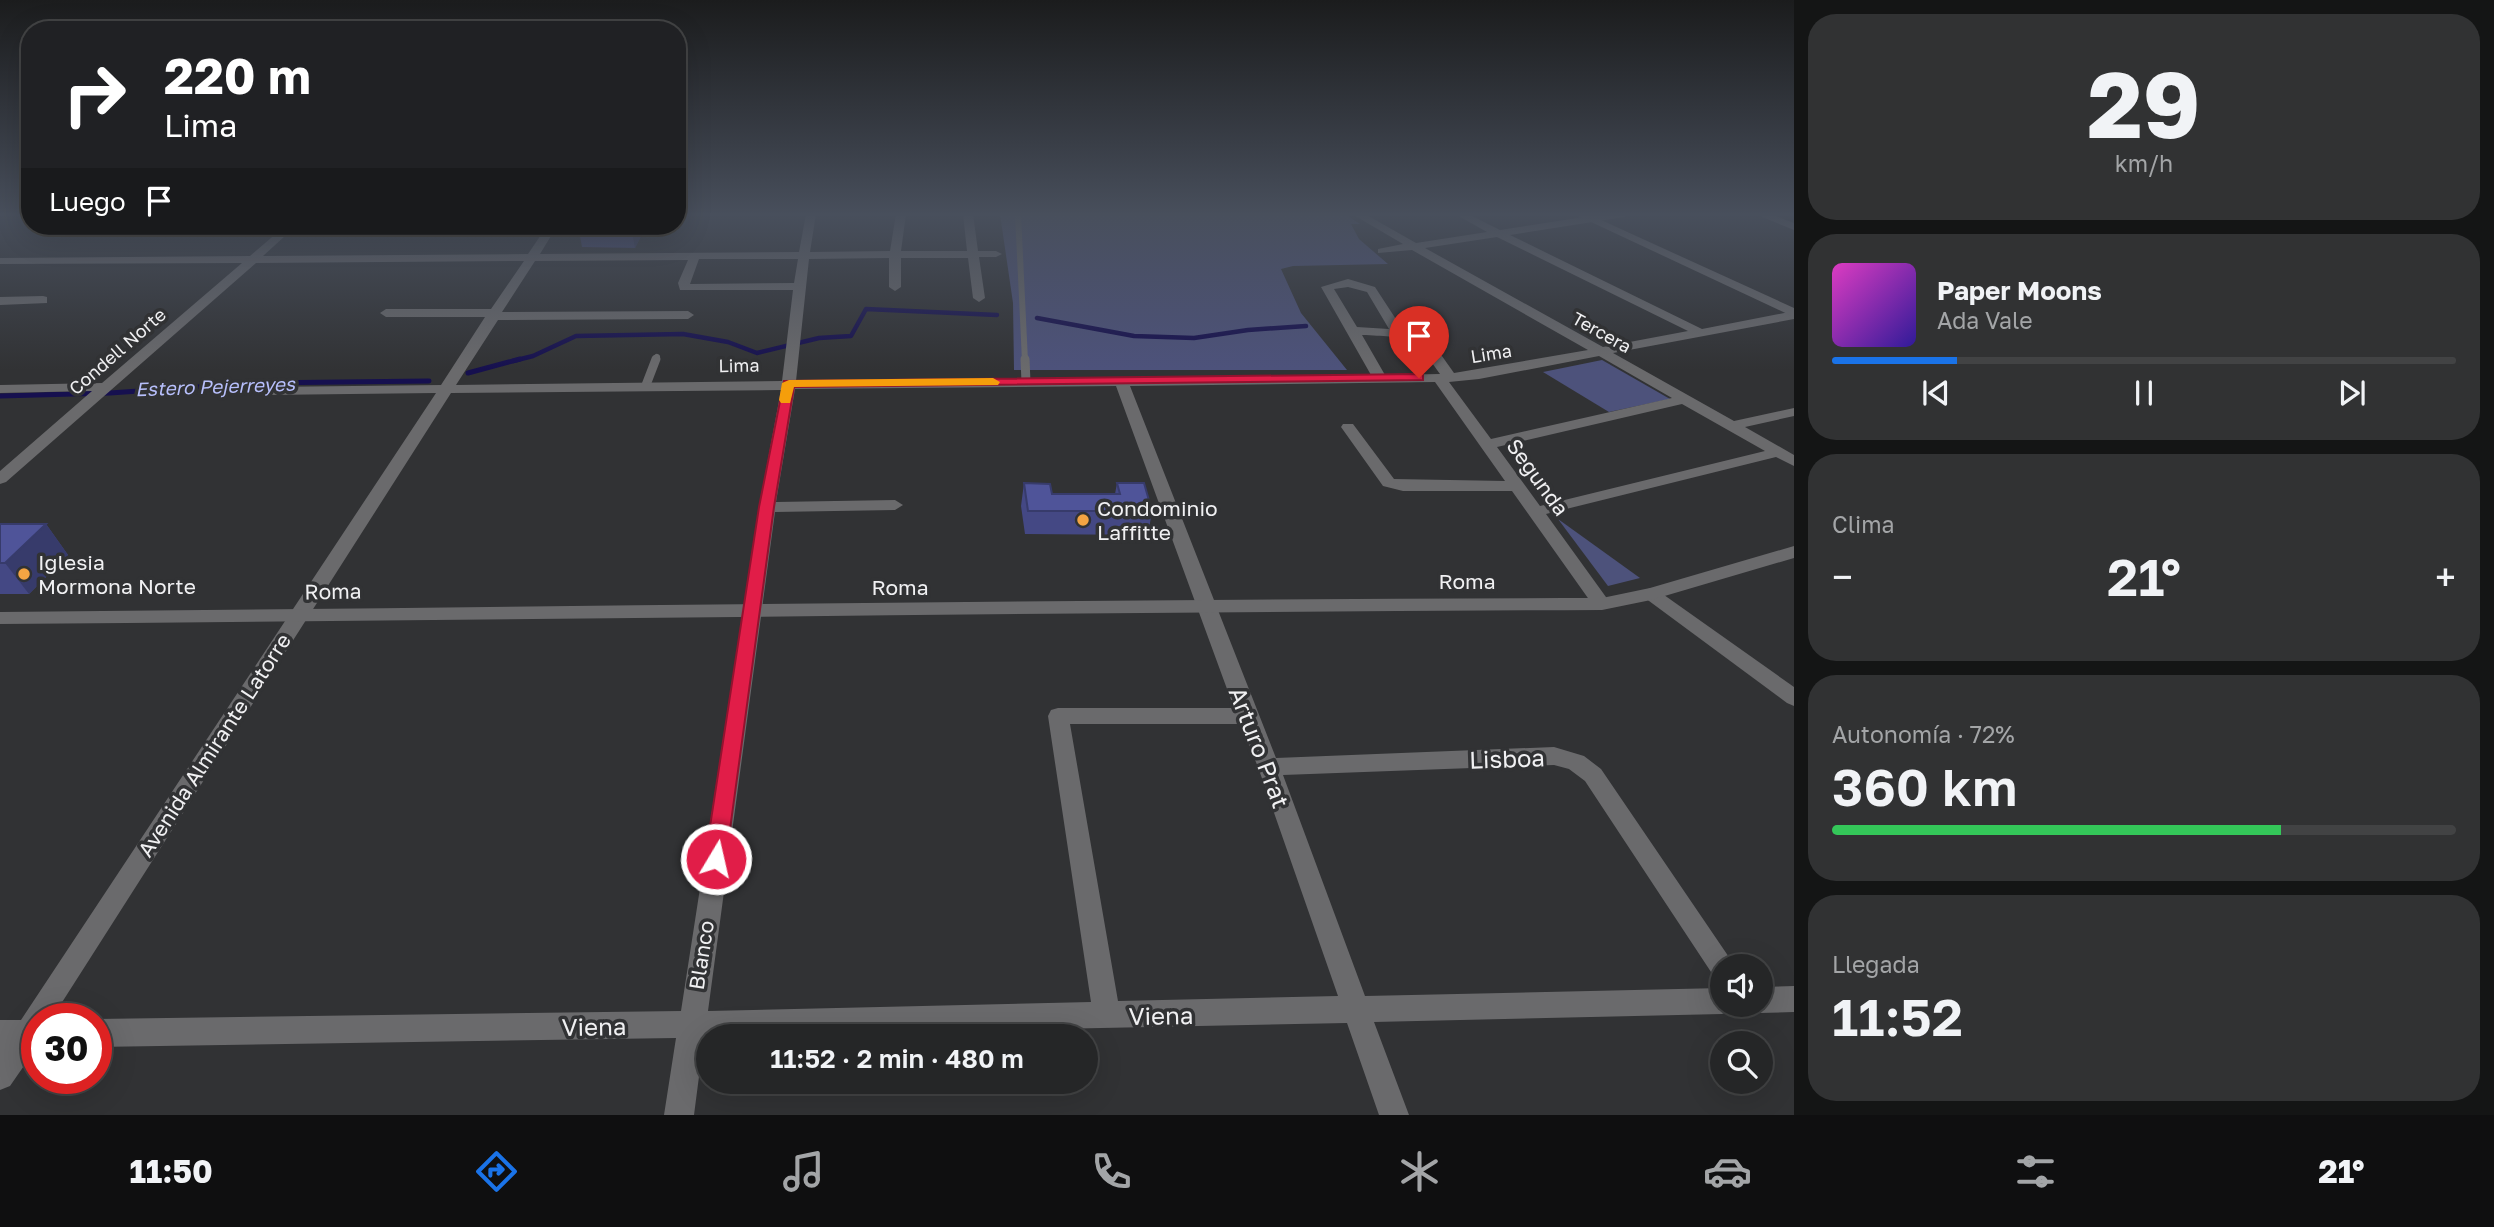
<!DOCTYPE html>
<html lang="es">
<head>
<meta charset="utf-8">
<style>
  :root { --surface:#252627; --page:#313233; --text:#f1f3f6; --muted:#a3a5a7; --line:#424344; --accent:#1a73e8 }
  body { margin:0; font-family:"Golos Text",sans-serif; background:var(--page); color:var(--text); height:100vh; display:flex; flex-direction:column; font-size:26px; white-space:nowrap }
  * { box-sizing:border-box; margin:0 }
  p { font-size:23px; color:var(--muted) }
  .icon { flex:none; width:38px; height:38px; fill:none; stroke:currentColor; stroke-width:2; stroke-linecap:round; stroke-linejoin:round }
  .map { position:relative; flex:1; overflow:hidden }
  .details { display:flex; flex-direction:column; gap:14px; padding:14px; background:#141515; width:700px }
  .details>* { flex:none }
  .top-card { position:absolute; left:21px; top:21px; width:665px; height:214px; border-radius:28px; box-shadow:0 7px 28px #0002,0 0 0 2px var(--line); background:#202124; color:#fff; overflow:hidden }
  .buttons { position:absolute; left:1710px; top:954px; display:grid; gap:14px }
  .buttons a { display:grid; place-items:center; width:63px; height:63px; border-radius:50%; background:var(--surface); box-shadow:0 7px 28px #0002,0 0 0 2px var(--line); font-size:35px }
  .speed { position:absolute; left:21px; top:1003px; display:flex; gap:14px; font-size:35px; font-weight:700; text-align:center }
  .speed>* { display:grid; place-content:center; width:91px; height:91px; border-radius:50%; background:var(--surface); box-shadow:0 7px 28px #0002,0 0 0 2px var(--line); line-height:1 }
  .speed .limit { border:10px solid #d22; background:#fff; color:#111 }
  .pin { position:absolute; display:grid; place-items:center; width:60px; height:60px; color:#fff; margin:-72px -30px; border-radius:50% 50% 50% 0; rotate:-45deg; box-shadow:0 0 7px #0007 }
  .pin .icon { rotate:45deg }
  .me { position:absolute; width:77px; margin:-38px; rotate:9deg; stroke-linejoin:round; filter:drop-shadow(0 0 5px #0008) }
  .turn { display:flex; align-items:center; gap:24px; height:147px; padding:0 28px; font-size:32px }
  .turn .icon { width:91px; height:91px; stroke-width:2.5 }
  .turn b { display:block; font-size:49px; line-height:60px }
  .then { display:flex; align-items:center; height:66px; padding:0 28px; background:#0003; gap:14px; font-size:26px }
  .big { font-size:52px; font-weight:600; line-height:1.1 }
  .details .tile { flex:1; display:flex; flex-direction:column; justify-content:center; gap:10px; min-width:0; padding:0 24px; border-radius:28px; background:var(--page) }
  .details .dial { align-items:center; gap:0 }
  .dial b { font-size:91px; line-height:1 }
  .song { display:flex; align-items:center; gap:21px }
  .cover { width:84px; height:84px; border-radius:10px; background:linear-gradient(135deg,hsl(310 70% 55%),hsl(250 70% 35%)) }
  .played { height:7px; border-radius:4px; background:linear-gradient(90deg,var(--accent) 20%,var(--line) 20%) }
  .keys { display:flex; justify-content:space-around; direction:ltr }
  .heat { display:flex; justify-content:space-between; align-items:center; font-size:38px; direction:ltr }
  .charge { height:10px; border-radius:5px; background:linear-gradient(90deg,#34c759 72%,var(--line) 0) }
  .trip { position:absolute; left:696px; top:1024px; width:402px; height:70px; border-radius:35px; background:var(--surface); box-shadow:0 7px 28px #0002,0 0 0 2px var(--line); font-weight:600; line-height:70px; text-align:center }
  .tab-bar { display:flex; height:112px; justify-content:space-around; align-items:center; background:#0f0f10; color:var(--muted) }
  .tab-bar .icon { width:49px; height:49px }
  .tab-bar .current { color:var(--accent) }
  .tab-bar b { font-size:32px; color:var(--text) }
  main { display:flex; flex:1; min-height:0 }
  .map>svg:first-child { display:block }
</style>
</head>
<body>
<main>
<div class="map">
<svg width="1794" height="1115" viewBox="0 0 1794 1115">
  <rect width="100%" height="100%" fill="#313234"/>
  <!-- green -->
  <g fill="#4d527b">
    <path d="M1000,214H1345L1360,224H1351L1359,239L1388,264L1293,266L1281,269L1301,313L1347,370H1014L1013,303Z"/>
    <path d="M1602,360L1670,399L1609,412L1543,372Z"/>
    <path d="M1558,519L1640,578L1608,586Z"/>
  </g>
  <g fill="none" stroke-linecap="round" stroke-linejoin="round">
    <!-- stream-far1 -->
    <g stroke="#16104f" stroke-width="4.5">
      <path d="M1037,318L1134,336L1194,338L1248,330L1306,326"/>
      <path d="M513,361L533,356L576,336L683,334L728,342L757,353L819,338L851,336L866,309L997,315"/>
    </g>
    <!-- stream -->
    <g stroke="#16104f" stroke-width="5">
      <path d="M468,373L520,359"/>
      <path d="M0,396L110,393L255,383L429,381"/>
    </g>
    <!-- service-far1 -->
    <g stroke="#6a6a6c" stroke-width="6">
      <path d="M1018,214L1025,361"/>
      <path d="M655,361L657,357"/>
    </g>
    <!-- service -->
    <g stroke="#6a6a6c" stroke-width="9">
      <path d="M1025,359L1026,382"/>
      <path d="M646,385L656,359"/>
    </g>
    <!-- minor -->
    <g fill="#6a6a6c" fill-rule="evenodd">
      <path d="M806,214H816L810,252L890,251L896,214H906L901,251H967L963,214H973L978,251H996L1002,254L996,257H979L985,298L979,302L973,298L968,258H901V287L895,291L889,287V258L809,259L796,381L1371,375L1321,287L1348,279L1375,287L1403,330L1432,342L1454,373L1588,350L1412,250L1378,253V249L1403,244L1352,214H1365L1416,243L1487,232L1455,214H1468L1500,230L1603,214H1629L1624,217L1510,235L1702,329L1794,311V319L1613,353L1734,421L1794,408V416L1745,427L1794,455V466L1776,457L1546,514L1611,604L1609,608H1595L1512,491H1403L1383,486L1341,427L1343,424H1353L1394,479L1505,481L1435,382L1130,386L1276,758L1554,747L1584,756L1601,769L1735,966H1722V978L1713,975L1585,781L1569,769L1554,765L1283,775L1365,996L1722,988V1004H1734L1731,1010L1722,1014L1374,1022L1409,1115H1379L1347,1023L709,1036L704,1038L694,1115H664L676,1038L96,1047V1019L681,1011L759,507L781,390L451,393L52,1018H37V1047L10,1086L0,1090V1020H21L436,393L266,395L259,391L266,387L441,385L485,317H386L380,313L386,309H491L524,261L256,263L6,482L0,484V471L92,391L0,393V385L102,383L242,263L0,264V258L250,256L285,226H296L263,256L528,254L547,226H557L540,254L799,252ZM1497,237L1688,331L1603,347L1425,248ZM699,259H798L794,283L690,284ZM688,260L678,283L680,290H793L782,381L456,385L498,320L688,319L694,315L688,311L502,312L535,261ZM1348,287L1367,292L1389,329L1357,327L1334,289ZM1362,335C1406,337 1414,336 1440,374L1385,375ZM1599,356L1672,398L1491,439L1449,382L1479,379ZM1116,386L1234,708H1058L1051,710L1048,716L1091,1002L708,1011L775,512L895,510L903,505L895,500L776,502L795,389ZM1682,404L1765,451L1540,506L1497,447ZM1070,724H1240L1258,767L1338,996L1118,1001Z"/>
      <path d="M1755,214H1770L1794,223V230Z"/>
      <path d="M43,296L47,297V303L0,305V297Z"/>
      <path d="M1651,588L1657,590L1794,687V706L1787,703L1645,598L1642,594L1645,590Z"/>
      <path d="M1794,986V1012L1760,1013L1751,1009L1749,1004H1760V987Z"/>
    </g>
    <!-- tertiary -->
    <g fill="#6a6a6c" fill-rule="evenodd">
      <path d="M1574,214H1588L1794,308V317Z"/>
      <path d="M1794,546V558L1651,600L1602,610C1068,612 534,620 0,624V612C534,607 1068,599 1602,598L1650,588Z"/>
    </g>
  </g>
  <!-- wall -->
  <g fill="#444884">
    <path d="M578,226H646L635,248L582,247Z"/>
    <path d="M1024,483L1052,494H1115L1117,483L1152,511L1148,535L1025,534L1021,506Z"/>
    <path d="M0,524H46L68,555L29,594H0Z"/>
  </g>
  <!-- shaded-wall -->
  <g fill="#373b6b">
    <path d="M631,226H646L635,248Z"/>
    <path d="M46,524L68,555L29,594L5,563Z"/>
  </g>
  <!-- building -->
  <g fill="#4f5499" stroke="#373b6b" stroke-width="2">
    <path d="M1024,483L1050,484L1052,494H1120L1117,483H1144L1152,511H1028Z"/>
    <path d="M0,524H46L5,563H0Z"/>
  </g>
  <!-- sky -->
  <linearGradient id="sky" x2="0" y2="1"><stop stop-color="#1b1c1d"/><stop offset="0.58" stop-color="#484f5c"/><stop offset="1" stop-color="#484f5c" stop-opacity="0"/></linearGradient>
  <rect width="1794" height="370" fill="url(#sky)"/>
  <!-- route -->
  <path fill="#e11d48" stroke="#92132f" stroke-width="2" d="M1419,374L1423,375V380L794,387L774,507L726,859L723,865L716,868L708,865L705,859L759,507L784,381Z"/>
  <!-- slow -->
  <path fill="#f59e0b" d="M993,378L1000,382L998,385L794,387L790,403H781L779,400L782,383L789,380Z"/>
  <!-- markers -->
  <g fill="#f3a443" stroke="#313234" stroke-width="2.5">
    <circle cx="1083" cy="520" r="7"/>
    <circle cx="24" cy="574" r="7"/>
  </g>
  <g text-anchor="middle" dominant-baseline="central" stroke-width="7" stroke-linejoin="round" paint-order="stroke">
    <!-- far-street labels -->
    <g font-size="18" fill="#f0f0f2" stroke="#313234">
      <text transform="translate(1602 332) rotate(29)">Tercera</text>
      <text transform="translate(117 351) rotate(-41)">Condell Norte</text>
      <text transform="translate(1491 353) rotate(-9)">Lima</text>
      <text transform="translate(739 365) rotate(-1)">Lima</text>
    </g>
    <!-- far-water labels -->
    <g font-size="19" font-style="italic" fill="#b7bffb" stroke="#313234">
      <text transform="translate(215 386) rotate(-2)">Estero Pejerreyes</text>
    </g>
    <!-- street labels -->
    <g font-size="21" fill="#f0f0f2" stroke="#313234">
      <text transform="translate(1538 477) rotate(54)">Segunda</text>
      <text x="1467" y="581">Roma</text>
      <text x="900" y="587">Roma</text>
      <text transform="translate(333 591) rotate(-1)">Roma</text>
      <text transform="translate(214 745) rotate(-57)">Avenida Almirante Latorre</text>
      <text transform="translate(701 955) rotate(-81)">Blanco</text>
    </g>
    <!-- poi labels -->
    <g font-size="21" fill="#f0f0f2" stroke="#313234" text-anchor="start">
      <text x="1097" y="508">Condominio<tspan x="1097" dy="24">Laffitte</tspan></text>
      <text x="38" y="562">Iglesia<tspan x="38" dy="24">Mormona Norte</tspan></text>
    </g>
    <!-- near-street labels -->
    <g font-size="24" fill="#f0f0f2" stroke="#313234">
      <text transform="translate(1260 747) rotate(69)">Arturo Prat</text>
      <text transform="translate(1507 758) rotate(-2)">Lisboa</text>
      <text transform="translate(1161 1015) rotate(-1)">Viena</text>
      <text transform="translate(594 1026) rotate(-1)">Viena</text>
    </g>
  </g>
</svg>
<div class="buttons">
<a><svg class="icon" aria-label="sound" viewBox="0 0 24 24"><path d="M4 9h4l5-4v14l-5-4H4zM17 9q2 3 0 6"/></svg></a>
<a><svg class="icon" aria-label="search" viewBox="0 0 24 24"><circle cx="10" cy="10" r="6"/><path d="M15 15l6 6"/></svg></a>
</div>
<div class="speed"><div class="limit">30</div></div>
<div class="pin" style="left:1419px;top:378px;background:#d93025"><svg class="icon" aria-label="arrive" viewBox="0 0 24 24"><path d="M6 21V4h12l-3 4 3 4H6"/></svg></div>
<svg class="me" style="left:716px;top:859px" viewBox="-20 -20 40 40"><circle r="17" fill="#e11d48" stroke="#fff" stroke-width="3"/><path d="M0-11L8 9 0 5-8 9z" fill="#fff"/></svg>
<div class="trip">11:52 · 2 min · 480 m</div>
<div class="top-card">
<div class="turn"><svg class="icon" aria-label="right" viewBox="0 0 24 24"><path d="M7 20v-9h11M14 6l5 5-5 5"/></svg><div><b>220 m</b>Lima</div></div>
<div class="then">Luego<svg class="icon" aria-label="arrive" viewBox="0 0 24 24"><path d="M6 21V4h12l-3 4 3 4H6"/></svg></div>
</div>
</div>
<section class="details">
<div class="tile dial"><b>29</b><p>km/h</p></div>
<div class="tile">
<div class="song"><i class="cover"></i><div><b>Paper Moons</b><p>Ada Vale</p></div></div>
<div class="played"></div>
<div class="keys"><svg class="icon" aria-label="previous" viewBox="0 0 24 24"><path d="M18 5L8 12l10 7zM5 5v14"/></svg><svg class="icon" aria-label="pause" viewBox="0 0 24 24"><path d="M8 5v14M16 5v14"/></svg><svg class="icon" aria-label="next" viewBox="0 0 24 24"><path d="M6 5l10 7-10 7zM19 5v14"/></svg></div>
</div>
<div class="tile"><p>Clima</p>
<div class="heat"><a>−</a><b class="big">21°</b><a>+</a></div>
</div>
<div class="tile"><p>Autonomía · 72%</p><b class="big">360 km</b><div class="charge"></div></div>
<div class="tile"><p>Llegada</p><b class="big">11:52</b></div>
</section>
</main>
<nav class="tab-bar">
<b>11:50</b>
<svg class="icon current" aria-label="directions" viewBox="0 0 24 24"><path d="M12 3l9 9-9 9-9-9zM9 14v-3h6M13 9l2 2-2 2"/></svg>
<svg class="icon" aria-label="music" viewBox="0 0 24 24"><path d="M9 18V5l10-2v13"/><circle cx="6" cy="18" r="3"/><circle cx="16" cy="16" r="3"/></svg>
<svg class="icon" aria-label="phone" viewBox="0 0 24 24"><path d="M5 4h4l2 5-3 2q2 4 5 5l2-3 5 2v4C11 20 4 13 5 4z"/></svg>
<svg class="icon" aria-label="climate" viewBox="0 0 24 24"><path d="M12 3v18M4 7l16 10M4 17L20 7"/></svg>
<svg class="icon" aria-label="car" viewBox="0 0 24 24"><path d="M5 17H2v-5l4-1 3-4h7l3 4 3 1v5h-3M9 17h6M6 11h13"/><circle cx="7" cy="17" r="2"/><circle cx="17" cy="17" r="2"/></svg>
<svg class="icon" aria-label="filters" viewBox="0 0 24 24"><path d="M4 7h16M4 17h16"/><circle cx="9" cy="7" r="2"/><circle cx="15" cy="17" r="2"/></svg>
<b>21°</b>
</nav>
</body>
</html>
